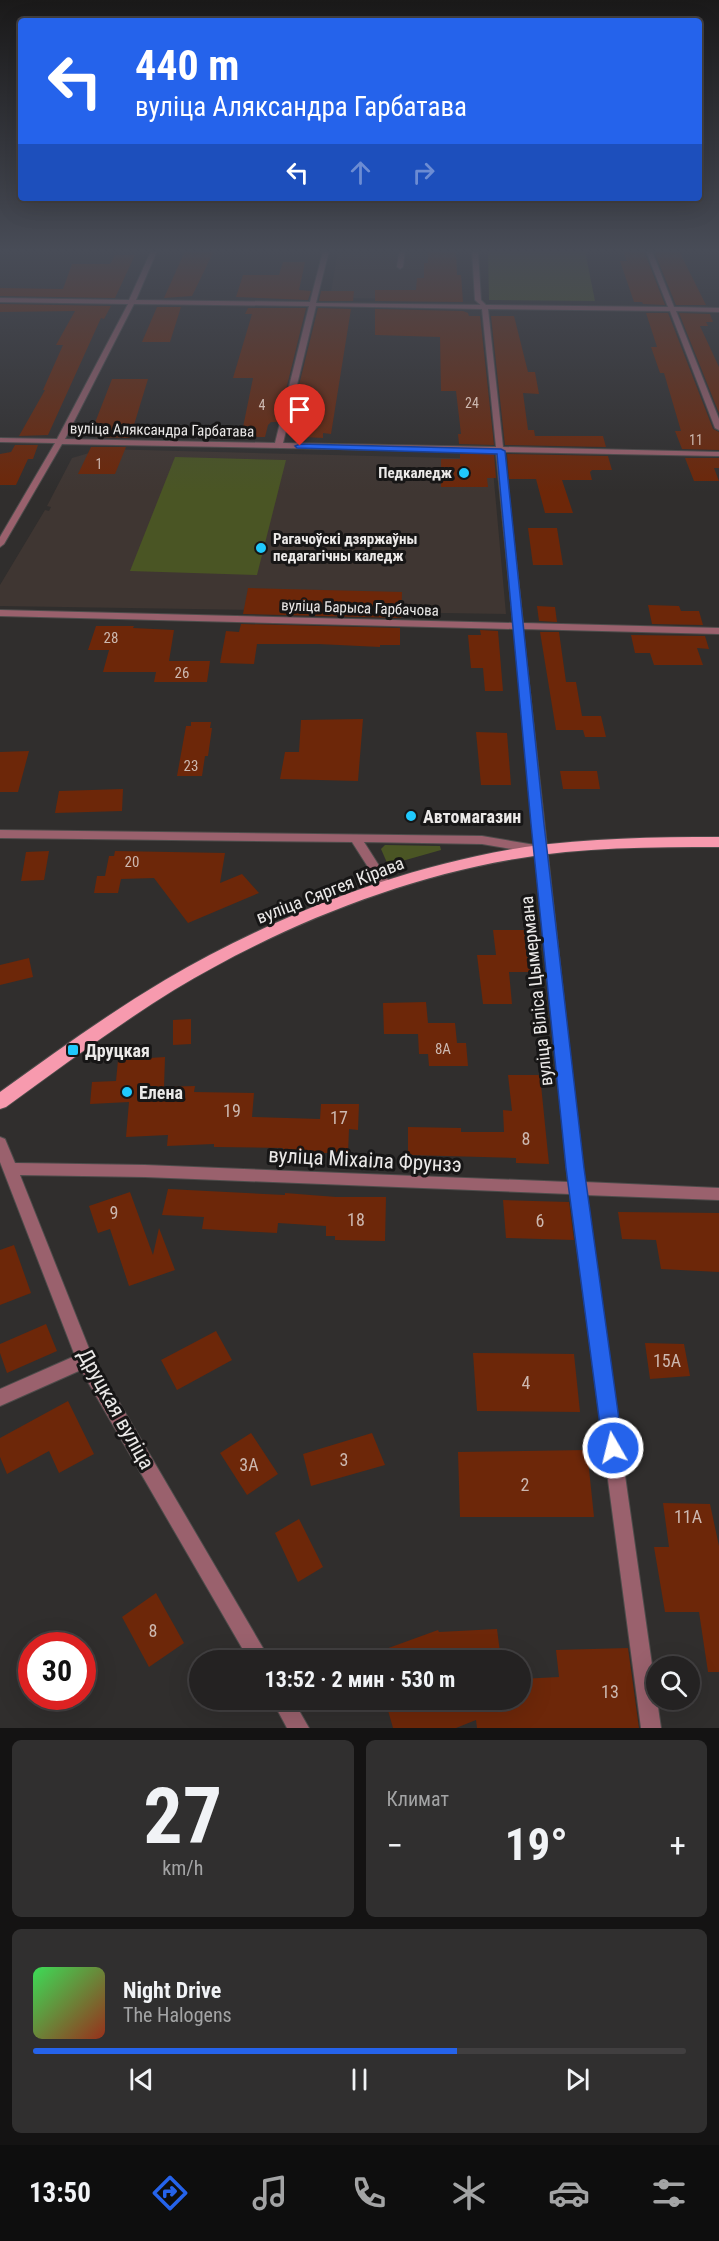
<!DOCTYPE html>
<html lang="ru">
<head>
<meta charset="utf-8">
<style>
  :root { --surface:#242222; --page:#302f2f; --text:#f1f3f6; --muted:#a3a4a5; --line:#413f40; --accent:#2563eb }
  body { margin:0; font-family:"Roboto Condensed",sans-serif; background:var(--page); color:var(--text); height:100vh; display:flex; flex-direction:column; font-size:22px; white-space:nowrap }
  * { box-sizing:border-box; margin:0 }
  p { font-size:20px; color:var(--muted) }
  .icon { flex:none; width:33px; height:33px; fill:none; stroke:currentColor; stroke-width:2; stroke-linecap:round; stroke-linejoin:round }
  .map { position:relative; height:1728px; overflow:hidden }
  .details { display:flex; flex-direction:column; gap:12px; padding:12px; background:#141313; flex:1 }
  .details>* { flex:none }
  .hud { position:absolute; left:18px; top:18px; width:684px; height:183px; border-radius:6px; box-shadow:0 6px 24px #0002,0 0 0 2px var(--line); background:#2563eb; color:#fff; overflow:hidden }
  .controls { position:absolute; left:646px; top:1656px; display:grid; gap:12px }
  .controls a { display:grid; place-items:center; width:54px; height:54px; border-radius:50%; background:var(--surface); box-shadow:0 6px 24px #0002,0 0 0 2px var(--line); font-size:30px }
  .speed { position:absolute; left:18px; top:1632px; display:flex; gap:12px; font-size:30px; font-weight:700; text-align:center }
  .speed>* { display:grid; place-content:center; width:78px; height:78px; border-radius:50%; background:var(--surface); box-shadow:0 6px 24px #0002,0 0 0 2px var(--line); line-height:1 }
  .speed .limit { border:9px solid #d22; background:#fff; color:#111 }
  .pin { position:absolute; display:grid; place-items:center; width:51px; height:51px; color:#fff; margin:-62px -26px; border-radius:50% 50% 50% 0; rotate:-45deg; box-shadow:0 0 6px #0007 }
  .pin .icon { rotate:45deg }
  .me { position:absolute; width:66px; margin:-33px; rotate:352deg; stroke-linejoin:round; filter:drop-shadow(0 0 4px #0008) }
  .turn { display:flex; align-items:center; gap:21px; height:126px; padding:0 18px; font-size:27px }
  .turn .icon { width:78px; height:78px; stroke-width:2.5 }
  .turn b { display:block; font-size:42px; line-height:51px }
  .lanes { display:flex; align-items:center; height:57px; padding:0 18px; background:#0003; justify-content:center; gap:30px; direction:ltr }
  .lanes .off { opacity:.35 }
  .big { font-size:45px; font-weight:700; line-height:1.1 }
  .details .tile { flex:1; display:flex; flex-direction:column; justify-content:center; gap:9px; min-width:0; padding:0 21px; border-radius:9px; background:var(--page) }
  .details .dial { align-items:center; gap:0 }
  .dial b { font-size:78px; line-height:1 }
  .song { display:flex; align-items:center; gap:18px }
  .cover { width:72px; height:72px; border-radius:9px; background:linear-gradient(135deg,hsl(130 70% 55%),hsl(10 70% 35%)) }
  .played { height:6px; border-radius:3px; background:linear-gradient(90deg,var(--accent) 65%,var(--line) 65%) }
  .keys { display:flex; justify-content:space-around; direction:ltr }
  .heat { display:flex; justify-content:space-between; align-items:center; font-size:33px; direction:ltr }
  .details .tiles { flex:1; display:grid; gap:12px; grid-template-columns:1fr 1fr }
  .tile:last-child { grid-column:span 2 }
  .trip { position:absolute; left:189px; top:1650px; width:342px; height:60px; border-radius:30px; background:var(--surface); box-shadow:0 6px 24px #0002,0 0 0 2px var(--line); font-weight:700; line-height:60px; text-align:center }
  .tab-bar { display:flex; height:96px; justify-content:space-around; align-items:center; background:#0e0e0e; color:var(--muted) }
  .tab-bar .icon { width:42px; height:42px }
  .tab-bar .active { color:var(--accent) }
  .tab-bar b { font-size:27px; color:var(--text) }
  .map>svg:first-child { display:block }
</style>
</head>
<body>
<div class="map">
<svg width="719" height="1728" viewBox="0 0 719 1728">
  <rect width="100%" height="100%" fill="#302e2d"/>
  <!-- built -->
  <g fill="#3f3632">
    <path d="M338,251H456L457,275H461L462,286L429,299L330,298Z"/>
    <path d="M103,449L492,459L506,614L0,606V585L45,510L49,511L51,507L47,506L72,458Z"/>
  </g>
  <!-- green -->
  <g fill="#4a5524">
    <path d="M488,251H585L595,301L489,300Z"/>
    <path d="M175,457L286,460L257,575L130,571Z"/>
    <path d="M385,845L440,846L441,850L388,865L381,849Z"/>
  </g>
  <!-- building -->
  <g fill="#6d2709">
    <path d="M185,251H214L192,296L164,298Z"/>
    <path d="M428,251H456L457,275H461L463,302L375,301V290H416L417,278H424V263H428Z"/>
    <path d="M623,251H644L665,305L643,304L642,302H634L620,261H627Z"/>
    <path d="M654,251H679L706,305H676Z"/>
    <path d="M115,255H135L115,298L0,296V288L63,289L72,264H110Z"/>
    <path d="M283,262H305L299,290L311,291L308,300L236,297L243,275H279Z"/>
    <path d="M321,291H354L353,301H319Z"/>
    <path d="M0,304L111,306L104,319L101,318L48,435L19,436L45,390H43L63,345H56L75,311L0,312Z"/>
    <path d="M157,307H181L170,342H142Z"/>
    <path d="M248,308H306L278,422H271L268,425L265,437H241L253,378H233L252,314H245Z"/>
    <path d="M318,308L351,309L331,434L323,433V438L304,437L306,423L290,422Z"/>
    <path d="M375,309L463,311L468,313L469,316H480L494,445L459,444L458,434H461L456,391H441L440,337L375,335Z"/>
    <path d="M646,313H668L713,429L719,432V450L682,449L675,431H681L664,373H660L651,347H657Z"/>
    <path d="M679,313L710,314L713,322H706L708,326H700L719,367V413Z"/>
    <path d="M491,316H514L528,372H535L539,394L523,393L528,430H534L535,436H603L606,447L505,445Z"/>
    <path d="M112,379H148L130,438L95,437L97,433H91Z"/>
    <path d="M15,445H38L33,459H28L16,485H0V454L11,452Z"/>
    <path d="M91,447H126L115,474H78Z"/>
    <path d="M460,454H494L496,478H487L488,487H441V459H460Z"/>
    <path d="M507,454L608,456L612,470H592L590,472L592,480H562L573,513H545L536,479H509Z"/>
    <path d="M685,458H719V468H714L719,481H694Z"/>
    <path d="M528,528H557L563,565H533Z"/>
    <path d="M248,588L402,592L401,618L243,614Z"/>
    <path d="M648,605L679,606L681,611H699L703,625L652,624Z"/>
    <path d="M537,606L555,607L557,622L539,621Z"/>
    <path d="M241,624L400,628V645H380V647L318,644H257L254,664L220,663L226,631L239,632Z"/>
    <path d="M96,626H134L133,628L174,630L169,661H210L207,682H154L156,672H103L109,650H88Z"/>
    <path d="M480,630L498,631L503,691H485L483,668H471L468,635H481Z"/>
    <path d="M540,632H559L566,682H576L582,716H601L606,737H585L583,730H556Z"/>
    <path d="M631,635L705,636L709,649L697,648L703,665H654L650,653H635Z"/>
    <path d="M363,719L358,781L280,779L285,752H299L301,720Z"/>
    <path d="M191,722H211L210,728H212L208,756H205L202,776H177L186,726H191Z"/>
    <path d="M476,732L507,733L511,785H481Z"/>
    <path d="M29,751L18,792H0V752Z"/>
    <path d="M560,771H597L600,789H563Z"/>
    <path d="M123,789L122,811L55,813L59,791Z"/>
    <path d="M49,851L44,880L21,881L26,852Z"/>
    <path d="M115,851L225,853L220,883L242,874L259,893L188,923L154,878L121,879L118,893H94L97,876H105L109,856H114Z"/>
    <path d="M493,930H525L531,972H509L512,1004H483L477,955H496Z"/>
    <path d="M29,958L33,977L0,985V965Z"/>
    <path d="M426,1002L428,1023H455L457,1043H466L468,1066H429L428,1054H419L418,1034H384L383,1003Z"/>
    <path d="M191,1019V1044L173,1045V1020Z"/>
    <path d="M165,1057L164,1087L195,1086L194,1092L254,1093L252,1117L320,1119L321,1104H359L358,1130L349,1129L348,1153H283V1148L214,1147V1144L167,1146L168,1135L126,1137L129,1102L90,1104L92,1082L116,1081L118,1060Z"/>
    <path d="M508,1075H540L549,1164L516,1163V1158L408,1155V1127L461,1128V1132H504L503,1110L512,1111Z"/>
    <path d="M168,1189L285,1195V1193L336,1197H386L385,1241L335,1240V1236H326V1226L278,1223L277,1233L202,1229L204,1217L162,1215Z"/>
    <path d="M130,1192L153,1255L159,1228L175,1270L129,1286L110,1229L98,1233L89,1206Z"/>
    <path d="M503,1200L569,1202L574,1240L506,1238Z"/>
    <path d="M618,1212L719,1213V1272L661,1269L656,1240L622,1239Z"/>
    <path d="M14,1245L31,1293L0,1305V1250Z"/>
    <path d="M46,1324L57,1351L7,1373L0,1353V1344Z"/>
    <path d="M216,1331L232,1360L177,1390L161,1360Z"/>
    <path d="M645,1343L684,1344L690,1376L650,1379Z"/>
    <path d="M473,1353L574,1354L580,1412L477,1411Z"/>
    <path d="M68,1401L94,1454L59,1473L49,1451L7,1474L0,1457V1438Z"/>
    <path d="M251,1433L278,1474L247,1495L220,1453Z"/>
    <path d="M372,1433L385,1465L311,1486L303,1454Z"/>
    <path d="M587,1450L594,1517H460L458,1452Z"/>
    <path d="M663,1503L710,1504L719,1546V1672H708L699,1612H665L654,1547H669Z"/>
    <path d="M299,1519L323,1567L298,1582L275,1533Z"/>
    <path d="M156,1593L184,1643L149,1667L122,1617Z"/>
    <path d="M497,1629L501,1660H361V1658L438,1630L439,1632Z"/>
    <path d="M628,1648L639,1728H477L476,1720L456,1728H393L385,1700H520V1679L559,1677L556,1650Z"/>
  </g>
  <g fill="none" stroke-linecap="round" stroke-linejoin="round">
    <!-- service casing -->
    <g stroke="#4e4c4b" stroke-width="2">
      <path id="service" d="M399,251H405L403,267L400,269L397,267Z"/>
    </g>
    <!-- pedestrian casing -->
    <g stroke="#4e4c4b" stroke-width="2">
      <path id="pedestrian" d="M472,251H478L481,300L488,307L485,309L475,300Z"/>
    </g>
    <!-- minor casing -->
    <g stroke="#4e4c4b" stroke-width="2">
      <g id="minor">
        <path d="M151,251H157L136,300L310,302L323,251H329L316,303L668,307L646,251H652L674,307L719,308V312L676,311L719,419V430L715,428L670,311L488,309L503,447L719,452V456L504,452L523,623L719,628V634L523,629L584,1182L719,1188V1200L585,1195L661,1728H641L570,1194L145,1177L20,1175L92,1356L270,1660H249L81,1370L0,1406V1389L75,1356L0,1162V1137L5,1139L15,1163L145,1165L568,1182L536,853L482,844L364,842L392,886L386,890L382,889L352,842L0,838V830L482,836L535,845L514,629L0,616V610L513,623L496,452L62,444L4,544L0,547V537L55,443L0,442V438L57,439L128,304L0,302V298L129,300ZM134,304L309,306L275,443L65,439ZM316,306L482,309L496,447L283,443Z"/>
        <path d="M272,1700H293L309,1728H287Z"/>
      </g>
    </g>
    <!-- primary casing -->
    <g stroke="#4e4c4b" stroke-width="2">
      <path id="primary" d="M719,837V847C651,847 582,847 515,859C397,879 277,928 174,990C116,1026 61,1067 6,1107L0,1109V1092C54,1053 108,1014 165,980C274,916 399,867 525,847C589,838 654,837 719,837Z"/>
    </g>
    <!-- service -->
    <use href="#service" fill="#9a616d" fill-rule="evenodd"/>
    <!-- pedestrian -->
    <use href="#pedestrian" fill="#9a616d" fill-rule="evenodd"/>
    <!-- minor -->
    <use href="#minor" fill="#9a616d" fill-rule="evenodd"/>
    <!-- primary -->
    <use href="#primary" fill="#f79aae" fill-rule="evenodd"/>
  </g>
  <!-- sky -->
  <linearGradient id="sky" x2="0" y2="1"><stop stop-color="#1a1919"/><stop offset="0.51" stop-color="#484c57"/><stop offset="1" stop-color="#484c57" stop-opacity="0"/></linearGradient>
  <rect width="719" height="492" fill="url(#sky)"/>
  <!-- route -->
  <path fill="#2563eb" stroke="#184099" stroke-width="1.5" d="M300,444L501,449L505,451L544,824L584,1168L623,1448L620,1455L613,1458L606,1455L603,1448L566,1168L531,824L497,454L297,448L295,446Z"/>
  <!-- markers -->
  <g fill="#20c9fd" stroke="#171616" stroke-width="2">
    <circle cx="464" cy="473" r="6"/>
    <circle cx="261" cy="548" r="6"/>
    <circle cx="411" cy="816" r="6"/>
    <rect x="67" y="1044" width="12" height="12" rx="3"/>
    <circle cx="127" cy="1092" r="6"/>
  </g>
  <g text-anchor="middle" dominant-baseline="central" stroke-width="6" stroke-linejoin="round" paint-order="stroke">
    <!-- far-number labels -->
    <g font-size="14" fill="#ccb8b0">
      <text x="472" y="403">24</text>
      <text x="262" y="405">4</text>
      <text x="696" y="440">11</text>
      <text x="99" y="464">1</text>
    </g>
    <!-- far-street labels -->
    <g font-size="15" fill="#ebe9e8" stroke="#171616">
      <text transform="translate(162 430) rotate(1)">вуліца Аляксандра Гарбатава</text>
      <text transform="translate(360 608) rotate(2)">вуліца Барыса Гарбачова</text>
    </g>
    <!-- far-poi labels -->
    <g font-size="15" font-weight="bold" fill="#ebe9e8" stroke="#171616" text-anchor="end">
      <text x="452" y="473">Педкаледж</text>
      <text x="273" y="539" text-anchor="start">Рагачоўскі дзяржаўны<tspan x="273" dy="17">педагагічны каледж</tspan></text>
    </g>
    <!-- number labels -->
    <g font-size="15" fill="#ccb8b0">
      <text x="111" y="638">28</text>
      <text x="182" y="673">26</text>
      <text x="191" y="766">23</text>
      <text x="132" y="862">20</text>
      <text x="443" y="1049">8А</text>
    </g>
    <!-- poi labels -->
    <g font-size="18" font-weight="bold" fill="#ebe9e8" stroke="#171616" text-anchor="start">
      <text x="423" y="816">Автомагазин</text>
      <text x="85" y="1050">Друцкая</text>
      <text x="139" y="1092">Елена</text>
    </g>
    <!-- street labels -->
    <g font-size="18" fill="#ebe9e8" stroke="#171616">
      <text transform="translate(330 890) rotate(-21)">вуліца Сяргея Кірава</text>
      <text transform="translate(536 991) rotate(-96)">вуліца Віліса Цымермана</text>
    </g>
    <!-- near-number labels -->
    <g font-size="18" fill="#ccb8b0">
      <text x="232" y="1110">19</text>
      <text x="339" y="1117">17</text>
      <text x="526" y="1138">8</text>
      <text x="114" y="1212">9</text>
      <text x="356" y="1219">18</text>
      <text x="540" y="1220">6</text>
      <text x="667" y="1360">15А</text>
      <text x="526" y="1382">4</text>
      <text x="344" y="1459">3</text>
      <text x="249" y="1464">3А</text>
      <text x="525" y="1484">2</text>
      <text x="688" y="1516">11А</text>
      <text x="153" y="1630">8</text>
      <text x="610" y="1691">13</text>
    </g>
    <!-- near-street labels -->
    <g font-size="21" fill="#ebe9e8" stroke="#171616">
      <text transform="translate(365 1160) rotate(3)">вуліца Міхаіла Фрунзэ</text>
      <text transform="translate(116 1409) rotate(61)">Друцкая вуліца</text>
    </g>
  </g>
</svg>
<div class="controls">
<a><svg class="icon" aria-label="search" viewBox="0 0 24 24"><circle cx="10" cy="10" r="6"/><path d="M15 15l6 6"/></svg></a>
</div>
<div class="speed"><div class="limit">30</div></div>
<div class="pin" style="left:300px;top:446px;background:#d93025"><svg class="icon" aria-label="arrive" viewBox="0 0 24 24"><path d="M6 21V4h12l-3 4 3 4H6"/></svg></div>
<svg class="me" style="left:613px;top:1448px" viewBox="-20 -20 40 40"><circle r="17" fill="#2563eb" stroke="#fff" stroke-width="3"/><path d="M0-11L8 9 0 5-8 9z" fill="#fff"/></svg>
<div class="trip">13:52 · 2 мин · 530 m</div>
<div class="hud">
<div class="turn"><svg class="icon" aria-label="left" viewBox="0 0 24 24"><path d="M17 20v-9H6M10 6l-5 5 5 5"/></svg><div><b>440 m</b>вуліца Аляксандра Гарбатава</div></div>
<div class="lanes"><svg class="icon" aria-label="left" viewBox="0 0 24 24"><path d="M17 20v-9H6M10 6l-5 5 5 5"/></svg><svg class="icon off" aria-label="ahead" viewBox="0 0 24 24"><path d="M12 20V5M6 11l6-6 6 6"/></svg><svg class="icon off" aria-label="right" viewBox="0 0 24 24"><path d="M7 20v-9h11M14 6l5 5-5 5"/></svg></div>
</div>
</div>
<section class="details">
<div class="tiles">
<div class="tile dial"><b>27</b><p>km/h</p></div>
<div class="tile"><p>Климат</p>
<div class="heat"><a>−</a><b class="big">19°</b><a>+</a></div>
</div>
<div class="tile">
<div class="song"><i class="cover"></i><div><b>Night Drive</b><p>The Halogens</p></div></div>
<div class="played"></div>
<div class="keys"><svg class="icon" aria-label="previous" viewBox="0 0 24 24"><path d="M18 5L8 12l10 7zM5 5v14"/></svg><svg class="icon" aria-label="pause" viewBox="0 0 24 24"><path d="M8 5v14M16 5v14"/></svg><svg class="icon" aria-label="next" viewBox="0 0 24 24"><path d="M6 5l10 7-10 7zM19 5v14"/></svg></div>
</div>
</div>
</section>
<nav class="tab-bar">
<b>13:50</b>
<svg class="icon active" aria-label="directions" viewBox="0 0 24 24"><path d="M12 3l9 9-9 9-9-9zM9 14v-3h6M13 9l2 2-2 2"/></svg>
<svg class="icon" aria-label="music" viewBox="0 0 24 24"><path d="M9 18V5l10-2v13"/><circle cx="6" cy="18" r="3"/><circle cx="16" cy="16" r="3"/></svg>
<svg class="icon" aria-label="phone" viewBox="0 0 24 24"><path d="M5 4h4l2 5-3 2q2 4 5 5l2-3 5 2v4C11 20 4 13 5 4z"/></svg>
<svg class="icon" aria-label="climate" viewBox="0 0 24 24"><path d="M12 3v18M4 7l16 10M4 17L20 7"/></svg>
<svg class="icon" aria-label="car" viewBox="0 0 24 24"><path d="M5 17H2v-5l4-1 3-4h7l3 4 3 1v5h-3M9 17h6M6 11h13"/><circle cx="7" cy="17" r="2"/><circle cx="17" cy="17" r="2"/></svg>
<svg class="icon" aria-label="filters" viewBox="0 0 24 24"><path d="M4 7h16M4 17h16"/><circle cx="9" cy="7" r="2"/><circle cx="15" cy="17" r="2"/></svg>
</nav>
</body>
</html>
